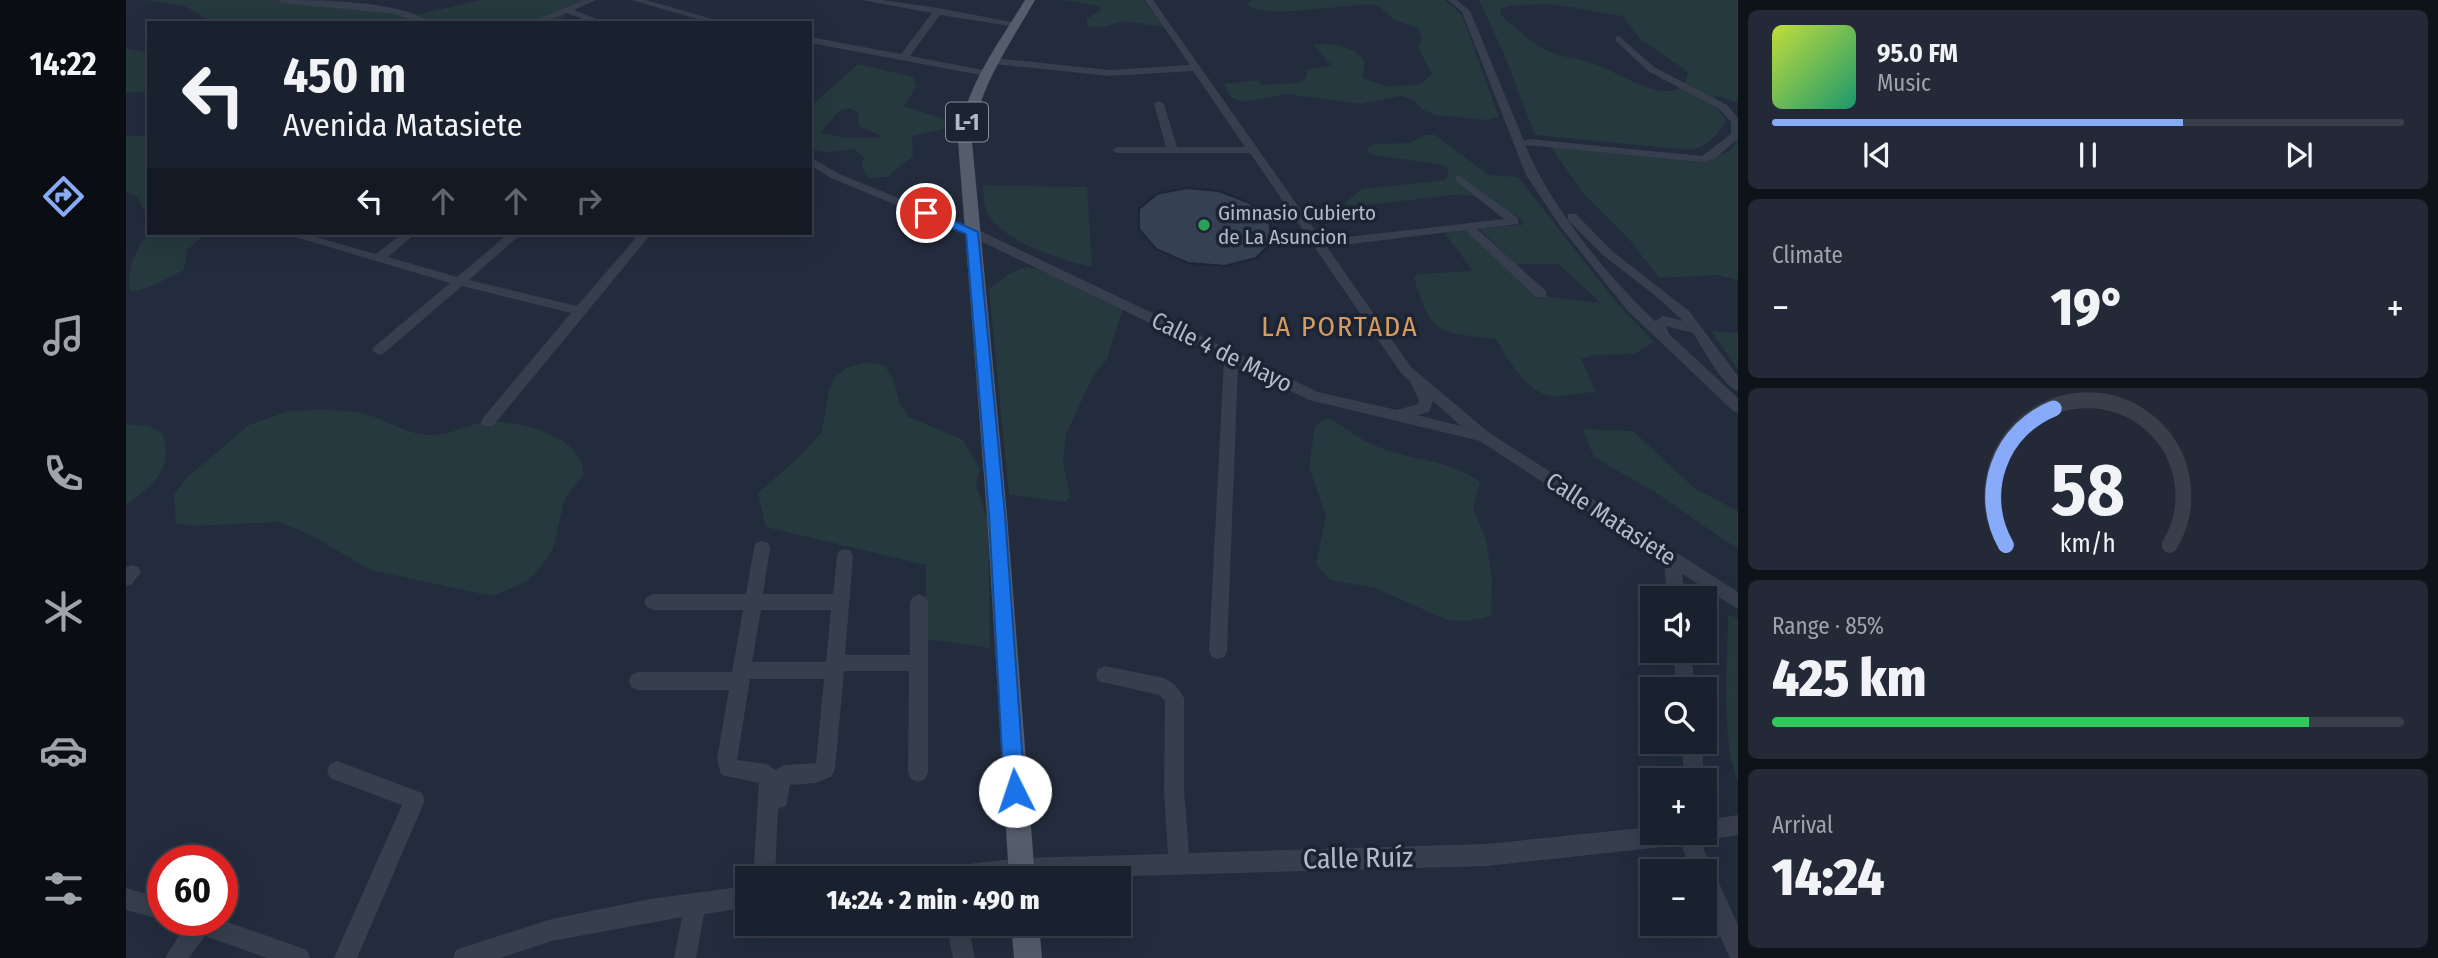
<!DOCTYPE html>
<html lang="en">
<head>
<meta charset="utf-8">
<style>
  :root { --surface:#1a212e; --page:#232936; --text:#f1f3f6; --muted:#9fa3aa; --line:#383e4a; --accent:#87abf9 }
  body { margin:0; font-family:"Fira Sans Condensed",sans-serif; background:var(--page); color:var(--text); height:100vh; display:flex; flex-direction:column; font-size:26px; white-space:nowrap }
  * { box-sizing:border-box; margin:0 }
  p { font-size:23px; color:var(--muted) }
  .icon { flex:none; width:38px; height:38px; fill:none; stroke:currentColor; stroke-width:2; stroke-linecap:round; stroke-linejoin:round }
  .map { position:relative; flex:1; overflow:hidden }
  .details { display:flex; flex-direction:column; gap:10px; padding:10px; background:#0e1219; width:700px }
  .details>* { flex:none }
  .top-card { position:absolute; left:21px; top:21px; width:665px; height:214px; border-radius:0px; box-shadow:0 7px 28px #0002,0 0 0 2px var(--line); background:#1a212e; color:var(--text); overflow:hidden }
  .buttons { position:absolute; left:1514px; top:586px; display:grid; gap:14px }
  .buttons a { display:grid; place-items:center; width:77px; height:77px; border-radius:0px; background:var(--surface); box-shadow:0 7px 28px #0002,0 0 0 2px var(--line); font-size:35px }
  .speed { position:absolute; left:21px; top:845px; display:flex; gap:14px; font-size:35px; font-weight:700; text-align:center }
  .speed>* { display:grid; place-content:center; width:91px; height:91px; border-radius:50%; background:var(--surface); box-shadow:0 7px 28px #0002,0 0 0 2px var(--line); line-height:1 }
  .speed .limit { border:10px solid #d22; background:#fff; color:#111 }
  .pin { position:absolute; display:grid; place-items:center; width:60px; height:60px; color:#fff; margin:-30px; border:4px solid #fff; border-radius:50%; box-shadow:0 2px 7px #0007 }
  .me { position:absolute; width:77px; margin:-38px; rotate:356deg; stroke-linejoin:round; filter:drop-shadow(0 0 5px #0008) }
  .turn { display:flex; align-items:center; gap:24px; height:147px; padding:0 21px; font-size:32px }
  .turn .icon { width:91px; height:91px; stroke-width:2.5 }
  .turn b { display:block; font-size:49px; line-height:60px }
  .lanes { display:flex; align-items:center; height:66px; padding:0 21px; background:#0003; justify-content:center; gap:35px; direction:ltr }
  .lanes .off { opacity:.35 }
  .big { font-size:52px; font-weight:800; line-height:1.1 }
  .details .tile { flex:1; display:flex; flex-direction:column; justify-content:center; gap:10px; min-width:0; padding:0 24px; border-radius:10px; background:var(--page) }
  .details .dial { align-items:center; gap:0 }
  .dial svg { height:182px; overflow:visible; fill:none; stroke:var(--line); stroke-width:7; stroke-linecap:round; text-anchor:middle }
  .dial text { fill:var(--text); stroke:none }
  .song { display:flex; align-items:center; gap:21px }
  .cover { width:84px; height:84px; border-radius:10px; background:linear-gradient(135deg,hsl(70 70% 55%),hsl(160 70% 35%)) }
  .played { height:7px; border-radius:4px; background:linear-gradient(90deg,var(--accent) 65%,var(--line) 65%) }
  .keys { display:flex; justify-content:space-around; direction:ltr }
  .heat { display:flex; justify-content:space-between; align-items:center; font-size:38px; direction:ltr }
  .charge { height:10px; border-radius:5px; background:linear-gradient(90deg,#34c759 85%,var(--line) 0) }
  .trip { position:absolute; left:609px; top:866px; width:396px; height:70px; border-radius:0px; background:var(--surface); box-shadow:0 7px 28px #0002,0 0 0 2px var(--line); font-weight:800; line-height:70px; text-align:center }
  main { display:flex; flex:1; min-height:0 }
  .tab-bar { display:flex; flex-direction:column; width:126px; justify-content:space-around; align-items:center; background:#0a0d12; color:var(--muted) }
  .tab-bar .icon { width:49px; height:49px }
  .tab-bar .selected { color:var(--accent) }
  .tab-bar b { font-size:32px; color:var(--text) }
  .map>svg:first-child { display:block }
</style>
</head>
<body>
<main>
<nav class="tab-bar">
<b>14:22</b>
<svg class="icon selected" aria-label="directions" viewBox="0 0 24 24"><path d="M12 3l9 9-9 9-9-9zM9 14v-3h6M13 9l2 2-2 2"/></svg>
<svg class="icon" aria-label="music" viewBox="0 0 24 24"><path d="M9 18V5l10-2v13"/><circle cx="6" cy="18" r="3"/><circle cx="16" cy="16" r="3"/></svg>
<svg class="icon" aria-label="phone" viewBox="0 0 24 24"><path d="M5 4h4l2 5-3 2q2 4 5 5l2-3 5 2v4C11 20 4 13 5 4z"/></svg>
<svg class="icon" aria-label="climate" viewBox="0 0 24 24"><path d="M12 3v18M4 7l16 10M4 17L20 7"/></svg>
<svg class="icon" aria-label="car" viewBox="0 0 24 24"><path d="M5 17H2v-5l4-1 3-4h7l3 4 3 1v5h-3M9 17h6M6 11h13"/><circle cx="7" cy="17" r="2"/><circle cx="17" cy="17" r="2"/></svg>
<svg class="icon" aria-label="filters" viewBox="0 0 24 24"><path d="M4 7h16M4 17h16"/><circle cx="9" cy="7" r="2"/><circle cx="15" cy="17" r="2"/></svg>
</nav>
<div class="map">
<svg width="1612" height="958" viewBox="0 0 1612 958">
  <rect width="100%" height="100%" fill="#232c3d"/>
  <!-- green -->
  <g fill="#25393e" fill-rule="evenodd">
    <path d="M20,0H156L286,16L354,0H466L442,9L434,23H107L80,19L59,6Z"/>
    <path d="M937,0H1018L1037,26C1023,27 1010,20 996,22C983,24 975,30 961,26V19L974,10V6Z"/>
    <path d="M1126,0H1319L1336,15L1373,117L1361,120L1310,115L1297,110L1288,100L1275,96L1235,104L1161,94L1117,102L1105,97L1098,84L1132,80L1135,85L1171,83L1179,80L1182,69L1206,66L1187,44C1206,44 1229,44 1239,63L1236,78L1260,86L1293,85L1306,74L1292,47L1296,40L1293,29L1268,20L1251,5C1223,2 1139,21 1121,5Z"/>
    <path d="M1353,0H1612V103L1592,96L1583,98L1600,120C1590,136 1584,145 1565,150L1409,135L1378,54ZM1425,4L1496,16L1514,39L1562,72L1558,86C1531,103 1492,71 1466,63C1450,58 1433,57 1418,49C1403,40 1388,27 1375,15L1374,9L1383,6Z"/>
    <path d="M0,48L23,53V91L0,93Z"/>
    <path d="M732,64L787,77L790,87L778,106L821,120L817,129L786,136L787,156L761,177L742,178L736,166L738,158L728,149L701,152L684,149V107ZM724,108L733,113L731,120L735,127L756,136C745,140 705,138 695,132L713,111Z"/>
    <path d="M1299,135H1309L1363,175L1392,177L1491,303L1528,342L1508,354L1468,355L1455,359L1470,392C1458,392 1436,397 1426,396C1400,393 1382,359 1370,339C1313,332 1306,337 1288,278L1292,274L1347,271L1318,232C1326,230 1333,228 1340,230C1358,236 1395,280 1408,295L1475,303L1432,264H1389L1353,228L1396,225L1398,222L1395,218L1350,196L1327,195L1223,207L1219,203L1236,189L1319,180L1323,174L1321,168L1312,164L1253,156L1243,154L1241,149L1247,144L1283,143Z"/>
    <path d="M0,136H23V218L10,196L0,192Z"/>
    <path d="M1612,138V280L1591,275L1533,278L1503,239L1457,193L1424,146L1574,162L1604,151Z"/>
    <path d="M857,185L961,187L966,267C936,261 869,240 859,207C857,200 857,192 857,185Z"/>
    <path d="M23,233H80L61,250L58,270L24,287L5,292C0,271 9,249 23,233Z"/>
    <path d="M900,267L925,272L998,305L981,359L966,378L940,434L937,463L944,495L940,502L883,495L863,289L884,273Z"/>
    <path d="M1585,331L1612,333V370V369Z"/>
    <path d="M741,362L758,365L767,378L774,405L783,417L837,440L854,469L850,484L862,521L864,648L800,639V565L640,527L632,493L673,457L696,432L703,390L709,377L722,367Z"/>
    <path d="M163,411C191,410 223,408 249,417C264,423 279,432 295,434C316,438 334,428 353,423C384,417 460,435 457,475L439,498L427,549L415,567L400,582L366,596L244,570L185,535L153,522L68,526L50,523L48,495L58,480L123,425Z"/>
    <path d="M1201,418C1222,427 1231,439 1252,447C1287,461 1323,459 1354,482L1347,508L1360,540L1366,579L1365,616L1343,621L1321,620L1249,588L1204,580L1190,564L1200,516L1183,467L1189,426Z"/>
    <path d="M0,424L23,426L36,433C49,469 27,485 0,505Z"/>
    <path d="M1457,429L1507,431L1568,488L1612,511V549L1530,493L1468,457Z"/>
    <path d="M1602,615L1612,618V781C1594,740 1602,661 1602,615Z"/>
  </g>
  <!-- building -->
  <path fill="#354053" stroke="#1e2534" stroke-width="2" d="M1060,188L1093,191L1124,203L1143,221L1146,242L1130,258L1099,266L1062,263L1030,249L1013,229V209L1031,194Z"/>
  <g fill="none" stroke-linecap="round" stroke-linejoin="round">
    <!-- minor -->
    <g fill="#373e4d" fill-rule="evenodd">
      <path d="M152,0C193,0 273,0 306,23H293L269,14L156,3Z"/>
      <path d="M458,0H470L448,10L481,23H468L440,13L415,23H402Z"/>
      <path d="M506,0H520L600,23H585Z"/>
      <path d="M735,0H756L812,8L896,24L891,27L814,15L784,56L863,71V75L860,76L684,43V37L775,54L806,13Z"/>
      <path d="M1019,0H1027L1196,240L1378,219L1330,181V177L1334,176L1392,218V224L1351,229L1420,291V297H1410L1339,230L1201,247L1285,367L1362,432L1612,592V609L1556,574L1559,598H1541L1538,562L1354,441L1183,400L1112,365L1101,651L1098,657L1092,659L1086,657L1083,651L1098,359L842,235L705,178L684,165V157L713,174L850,229L1192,392L1271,410L1292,404L1293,401L1284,381L1275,373L1124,153H991L986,150L991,147H1040L1028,104L1033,101L1038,104L1051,147H1119L1067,71L984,76L868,64L863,61L868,58L984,70L1064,65ZM1307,401L1335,426L1291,415L1303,412Z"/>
      <path d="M1322,0H1331L1344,11L1398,141L1402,139L1576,156L1605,134V122L1593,109L1522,71L1490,41V37L1493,36L1528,67L1601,105L1612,118V139L1588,159L1576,162L1399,145C1425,207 1480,275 1529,321L1537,316L1557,321L1531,297L1478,256L1442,220V214H1450L1486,251L1563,311L1612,376V391C1596,386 1577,348 1567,333L1540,326L1543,334L1612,398V412L1607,411L1501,310L1434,226L1400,175L1336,12Z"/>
      <path d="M156,233H175L250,254L277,233H290L262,257L331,277L383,233H396L343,280L451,306L514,233H526L367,426H357L355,422L357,418L445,313L336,286L258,353L253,355L246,350L248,347L324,283Z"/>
      <path d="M636,541L642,543L644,548L637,594H707L711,556L713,551L719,549L725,551L727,556L719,655H784V602L787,597L793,594L799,597L802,602V772L799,779L792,782L785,779L782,772L783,671H718L709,769L706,776L690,783L664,785L660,806L652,809L649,878H627L633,783L595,775L591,758L603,690H512L505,687L503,681L505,675L512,672H606L617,610H527L521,607L518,602L521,597L527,594H620L628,548L630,543ZM635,610H705L700,662H626ZM624,679H698L690,763L658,765L649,770L641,764L611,760Z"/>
      <path d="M6,565L12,567L15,572L6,584L0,586V567Z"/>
      <path d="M1547,651H1565L1569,690H1551Z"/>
      <path d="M979,666L1038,678C1047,682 1054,689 1058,698V790L1063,853L1360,844L1526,827V833H1578V820L1612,815V835L1574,841L1612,925V958H1604L1578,901V872H1566L1555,845L1360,866L936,878H806L809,870L817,867L895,858L1042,854L1038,790L1039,701L1033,695L972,681L970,675L972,669Z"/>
      <path d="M1556,742H1576L1578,780H1558Z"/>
      <path d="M211,761L296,793L299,800L231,958H208L276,805L204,778L201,771L204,764Z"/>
      <path d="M621,886V908L578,914L570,958H548L556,917L426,941L374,958H327L330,950L338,947L426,919L524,899Z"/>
      <path d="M0,888L37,899L38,920L0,910Z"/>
      <path d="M55,920H96L181,950L184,958H141L79,936L63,958H39L58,927Z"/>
      <path d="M820,924H842L849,958H827Z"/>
    </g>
    <!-- major -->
    <g fill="#555d6d" fill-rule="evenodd">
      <path d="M899,0H909C883,46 852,87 846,141L881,515L909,878H883L861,515L832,141C839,87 871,46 899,0Z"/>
      <path d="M885,924H913L916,958H888Z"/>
    </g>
  </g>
  <!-- route -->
  <path fill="#1a73e8" stroke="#114b97" stroke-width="2" d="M796,210H805L852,232L879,515L899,791L896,798L889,801L881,798L878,791L863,515L840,234L796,216Z"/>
  <!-- markers -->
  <circle fill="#2e9e5b" stroke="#1c2332" stroke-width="2.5" cx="1078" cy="225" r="7"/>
  <g text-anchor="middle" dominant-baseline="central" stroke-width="7" stroke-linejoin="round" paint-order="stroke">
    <!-- far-poi labels -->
    <g font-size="21" fill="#b2b9c8" stroke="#1c2332" text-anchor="start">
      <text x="1092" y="213">Gimnasio Cubierto<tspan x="1092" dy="24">de La Asuncion</tspan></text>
    </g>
    <!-- shield labels -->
    <rect fill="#1c2332" stroke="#858c9b" stroke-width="2" x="820" y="102.5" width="42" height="39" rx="5"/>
    <g font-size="23" font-weight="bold" fill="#b2b9c8">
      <text x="841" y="122">L-1</text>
    </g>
    <!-- street labels -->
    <g font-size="24" fill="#b2b9c8" stroke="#1c2332">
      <text transform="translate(1096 352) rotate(26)">Calle 4 de Mayo</text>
      <text transform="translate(1485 519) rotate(33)">Calle Matasiete</text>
    </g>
    <!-- quarter labels -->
    <g font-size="28" letter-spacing="2" fill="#d59b60" stroke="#1c2332">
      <text x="1214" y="326">LA PORTADA</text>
    </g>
    <!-- near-street labels -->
    <g font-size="28" fill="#b2b9c8" stroke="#1c2332">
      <text transform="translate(1232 858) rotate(-1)">Calle Ruíz</text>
    </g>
  </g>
</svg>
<div class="buttons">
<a><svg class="icon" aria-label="sound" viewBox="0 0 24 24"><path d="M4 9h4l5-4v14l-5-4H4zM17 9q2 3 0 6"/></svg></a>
<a><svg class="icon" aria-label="search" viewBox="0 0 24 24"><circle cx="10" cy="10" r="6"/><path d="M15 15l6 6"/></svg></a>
<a>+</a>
<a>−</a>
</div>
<div class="speed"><div class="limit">60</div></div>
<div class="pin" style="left:800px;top:213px;background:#d93025"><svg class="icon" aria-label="arrive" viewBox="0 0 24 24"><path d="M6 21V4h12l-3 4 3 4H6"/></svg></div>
<svg class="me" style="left:889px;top:791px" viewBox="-20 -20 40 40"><circle r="19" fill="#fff"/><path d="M0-13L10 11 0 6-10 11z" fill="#1a73e8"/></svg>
<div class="trip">14:24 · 2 min · 490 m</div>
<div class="top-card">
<div class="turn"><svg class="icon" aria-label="left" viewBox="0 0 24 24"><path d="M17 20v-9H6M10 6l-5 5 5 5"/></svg><div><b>450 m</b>Avenida Matasiete</div></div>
<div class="lanes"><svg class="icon" aria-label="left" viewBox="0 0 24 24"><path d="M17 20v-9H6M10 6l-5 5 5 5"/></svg><svg class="icon off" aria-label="ahead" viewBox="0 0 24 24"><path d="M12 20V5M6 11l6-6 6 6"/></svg><svg class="icon off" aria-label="ahead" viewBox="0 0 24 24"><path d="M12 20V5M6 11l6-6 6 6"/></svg><svg class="icon off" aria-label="right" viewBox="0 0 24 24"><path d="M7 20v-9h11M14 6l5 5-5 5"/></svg></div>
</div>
</div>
<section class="details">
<div class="tile">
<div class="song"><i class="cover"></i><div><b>95.0 FM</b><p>Music</p></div></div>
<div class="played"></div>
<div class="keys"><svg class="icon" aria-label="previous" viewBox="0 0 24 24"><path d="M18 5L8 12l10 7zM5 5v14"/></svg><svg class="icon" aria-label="pause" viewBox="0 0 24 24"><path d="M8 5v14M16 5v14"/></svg><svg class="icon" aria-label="next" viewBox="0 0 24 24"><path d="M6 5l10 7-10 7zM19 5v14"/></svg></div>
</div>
<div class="tile"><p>Climate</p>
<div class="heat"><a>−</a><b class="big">19°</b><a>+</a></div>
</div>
<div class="tile dial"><svg viewBox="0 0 100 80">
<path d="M14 69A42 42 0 1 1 86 69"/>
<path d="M14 69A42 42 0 0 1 35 9" stroke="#87abf9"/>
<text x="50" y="56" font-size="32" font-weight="700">58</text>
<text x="50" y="72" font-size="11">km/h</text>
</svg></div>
<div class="tile"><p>Range · 85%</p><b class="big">425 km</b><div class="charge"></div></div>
<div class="tile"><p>Arrival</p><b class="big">14:24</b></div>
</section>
</main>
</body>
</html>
